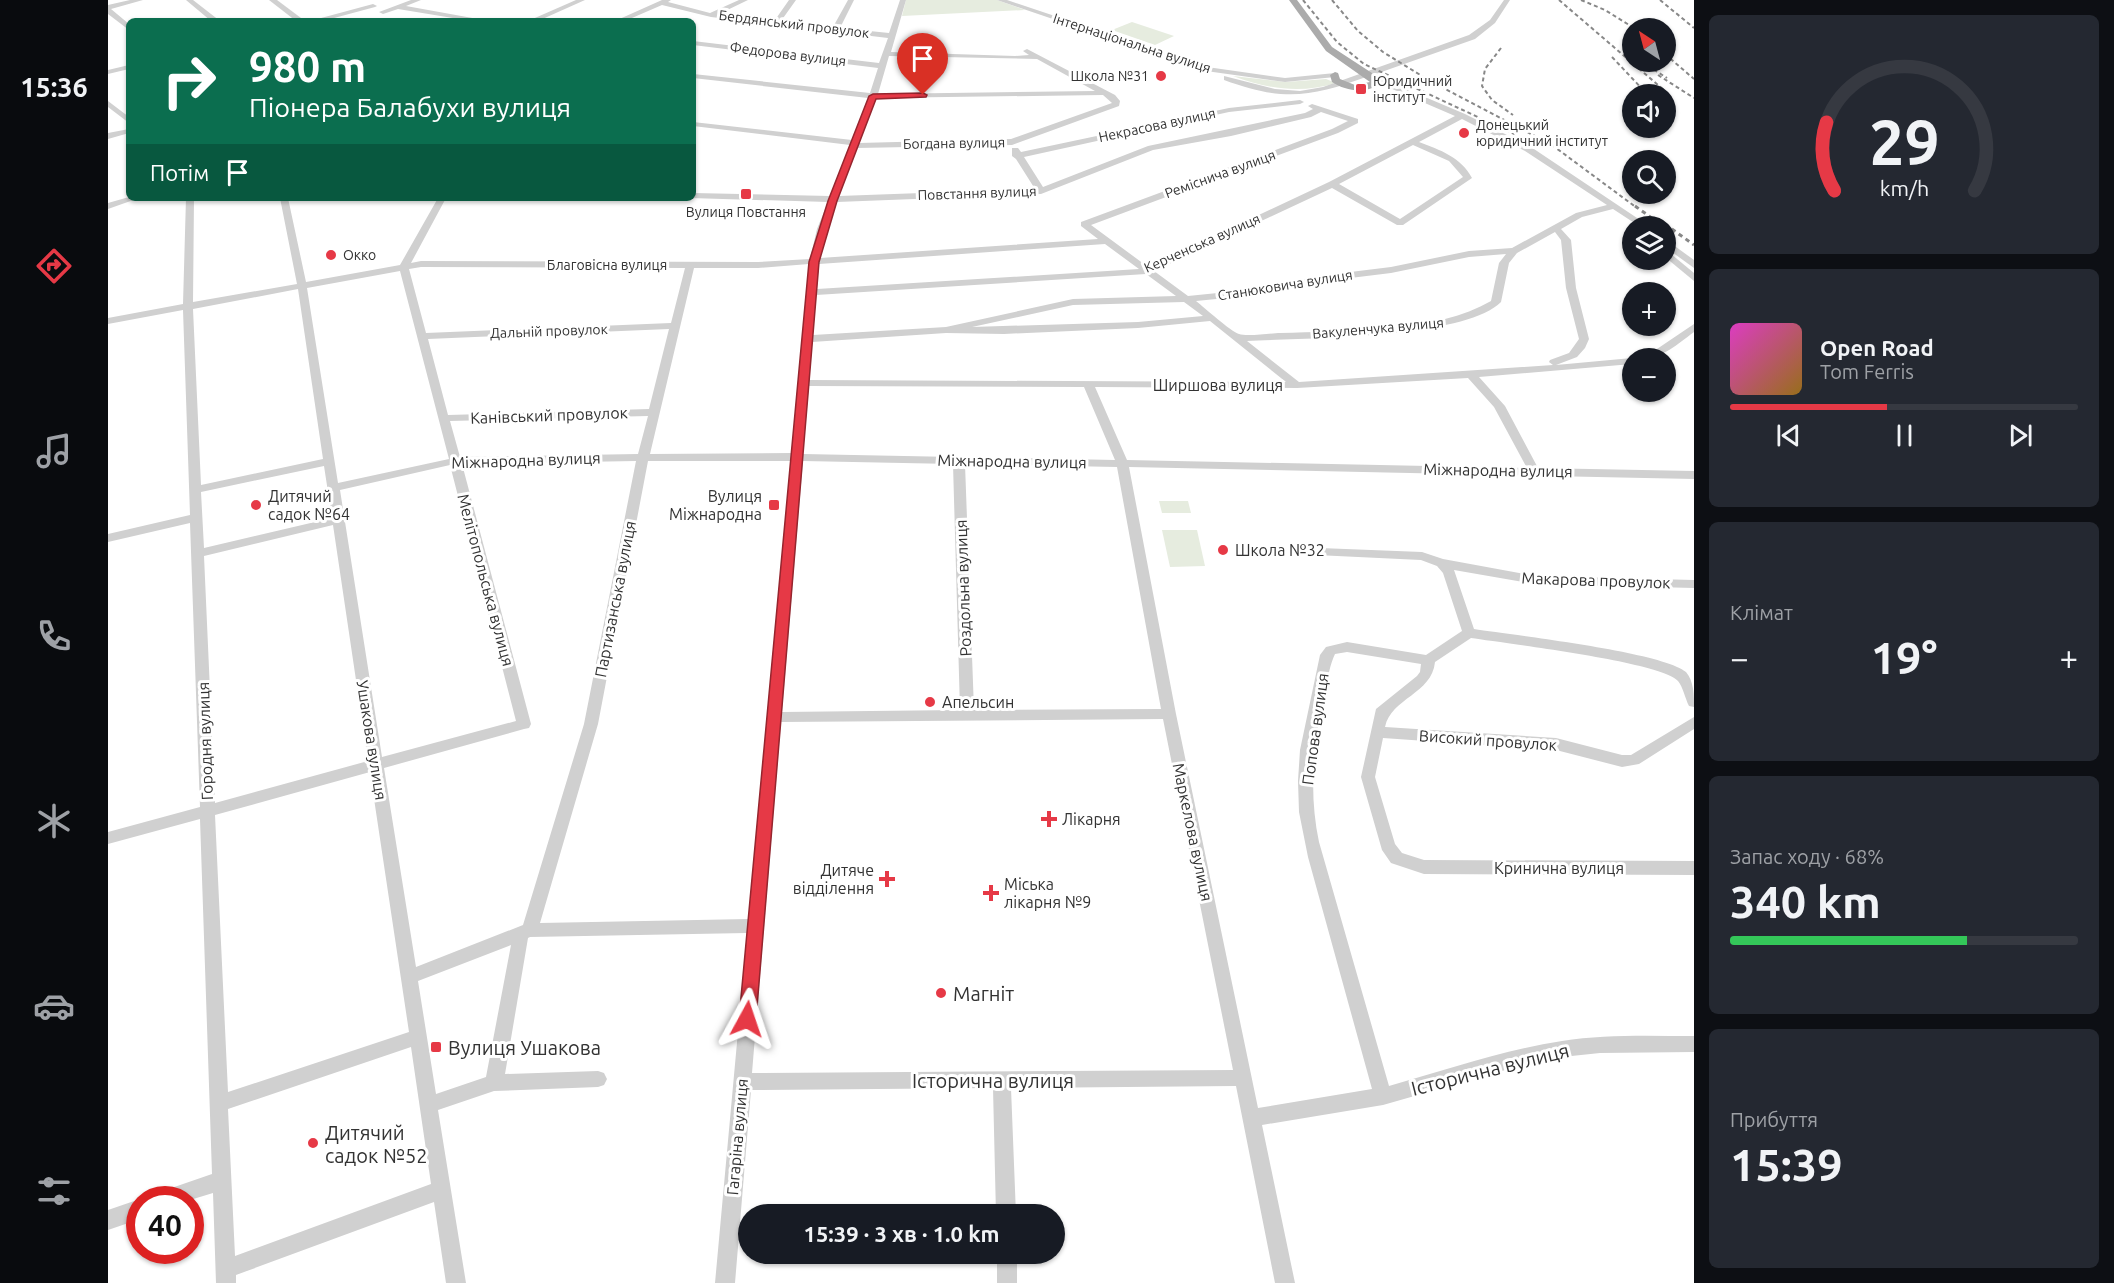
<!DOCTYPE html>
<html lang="uk">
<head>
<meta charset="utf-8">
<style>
  :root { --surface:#171b24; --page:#242831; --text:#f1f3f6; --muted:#9ea1a6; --line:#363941; --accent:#e63946 }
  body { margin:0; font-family:Ubuntu,sans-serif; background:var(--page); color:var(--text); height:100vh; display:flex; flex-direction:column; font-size:22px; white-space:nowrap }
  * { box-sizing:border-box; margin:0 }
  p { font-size:20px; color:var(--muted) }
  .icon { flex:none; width:33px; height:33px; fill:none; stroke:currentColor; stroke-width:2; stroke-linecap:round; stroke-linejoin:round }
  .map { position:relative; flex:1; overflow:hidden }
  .panel { display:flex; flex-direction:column; gap:15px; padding:15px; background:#0d0f14; width:420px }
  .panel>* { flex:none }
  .banner { position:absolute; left:18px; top:18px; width:570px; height:183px; border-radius:9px; box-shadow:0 2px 4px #0004; background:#0b6e4f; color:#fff; overflow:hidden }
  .needle { width:39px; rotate:324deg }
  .buttons { position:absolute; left:1514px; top:18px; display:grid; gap:12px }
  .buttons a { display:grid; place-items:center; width:54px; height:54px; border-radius:50%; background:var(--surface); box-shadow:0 2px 4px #0004; font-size:30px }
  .speed { position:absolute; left:18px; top:1186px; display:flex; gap:12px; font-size:30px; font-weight:700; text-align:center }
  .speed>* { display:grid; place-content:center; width:78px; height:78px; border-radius:50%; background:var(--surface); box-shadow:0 2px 4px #0004; line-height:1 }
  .speed .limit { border:9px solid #d22; background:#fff; color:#111 }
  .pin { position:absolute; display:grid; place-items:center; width:51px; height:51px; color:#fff; margin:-62px -26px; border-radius:50% 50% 50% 0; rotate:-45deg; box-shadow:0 0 6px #0007 }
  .pin .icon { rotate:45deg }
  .me { position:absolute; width:66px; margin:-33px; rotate:5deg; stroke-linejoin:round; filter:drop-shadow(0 0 4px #0008) }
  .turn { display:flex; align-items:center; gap:21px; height:126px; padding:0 24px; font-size:27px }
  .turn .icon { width:78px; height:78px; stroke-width:2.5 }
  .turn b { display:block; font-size:42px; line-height:51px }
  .then { display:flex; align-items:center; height:57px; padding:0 24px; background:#0003; gap:12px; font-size:22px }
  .big { font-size:45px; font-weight:700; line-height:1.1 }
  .panel .tile { flex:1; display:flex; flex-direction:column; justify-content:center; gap:9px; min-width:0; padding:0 21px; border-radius:9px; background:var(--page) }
  .panel .dial { align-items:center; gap:0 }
  .dial svg { height:156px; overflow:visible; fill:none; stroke:var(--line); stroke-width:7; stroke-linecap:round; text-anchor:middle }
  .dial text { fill:var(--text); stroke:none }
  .song { display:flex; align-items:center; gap:18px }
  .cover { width:72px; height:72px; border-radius:9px; background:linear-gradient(135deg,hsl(310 70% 55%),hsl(40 70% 35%)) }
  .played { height:6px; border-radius:3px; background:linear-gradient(90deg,var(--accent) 45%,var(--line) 45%) }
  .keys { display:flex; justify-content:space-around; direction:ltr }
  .heat { display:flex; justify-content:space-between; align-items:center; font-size:33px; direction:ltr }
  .charge { height:9px; border-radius:4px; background:linear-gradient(90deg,#34c759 68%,var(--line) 0) }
  .trip { position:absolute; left:630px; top:1204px; width:327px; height:60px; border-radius:30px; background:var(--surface); box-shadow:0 2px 4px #0004; font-weight:700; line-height:60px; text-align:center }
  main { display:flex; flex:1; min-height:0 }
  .tab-bar { display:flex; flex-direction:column; width:108px; justify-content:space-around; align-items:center; background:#090b0e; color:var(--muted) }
  .tab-bar .icon { width:42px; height:42px }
  .tab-bar .active { color:var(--accent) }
  .tab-bar b { font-size:27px; color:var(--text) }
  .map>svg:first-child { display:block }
</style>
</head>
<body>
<main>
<nav class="tab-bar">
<b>15:36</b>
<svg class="icon active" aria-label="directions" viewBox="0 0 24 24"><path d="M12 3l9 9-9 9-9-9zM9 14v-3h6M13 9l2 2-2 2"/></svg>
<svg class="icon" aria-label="music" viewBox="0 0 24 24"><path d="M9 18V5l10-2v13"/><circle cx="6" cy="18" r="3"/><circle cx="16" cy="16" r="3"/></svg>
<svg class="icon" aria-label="phone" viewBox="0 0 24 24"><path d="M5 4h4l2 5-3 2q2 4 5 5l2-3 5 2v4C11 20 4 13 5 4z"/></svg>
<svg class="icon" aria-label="climate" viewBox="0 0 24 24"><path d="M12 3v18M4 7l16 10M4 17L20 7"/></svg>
<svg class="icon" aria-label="car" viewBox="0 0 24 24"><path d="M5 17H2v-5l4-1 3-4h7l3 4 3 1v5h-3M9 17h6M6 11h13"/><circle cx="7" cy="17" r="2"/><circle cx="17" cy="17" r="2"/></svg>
<svg class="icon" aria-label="filters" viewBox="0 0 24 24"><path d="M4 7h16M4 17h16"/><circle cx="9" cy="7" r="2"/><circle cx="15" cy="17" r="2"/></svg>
</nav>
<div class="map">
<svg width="1586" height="1283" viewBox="0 0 1586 1283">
  <rect width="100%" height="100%" fill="#fff"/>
  <!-- green -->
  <g fill="#e6ecdf">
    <path d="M798,0H889L917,10L794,16Z"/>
    <path d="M1024,22L1066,36L1047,45L1004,30Z"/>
    <path d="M1125,76L1178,82L1218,79L1228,83C1193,94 1159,89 1125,76Z"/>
    <path d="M1051,501H1080L1083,513H1054Z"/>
    <path d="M1054,530H1089L1097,566L1062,567Z"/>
  </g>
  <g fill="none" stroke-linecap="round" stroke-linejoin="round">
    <!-- minor -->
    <g fill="#d0d0d0" fill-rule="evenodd">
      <path d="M22,0H35L3,9L21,24V30L0,14V5Z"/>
      <path d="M78,0H85L112,21H103Z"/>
      <path d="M161,0H169L197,21H188Z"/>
      <path d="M303,0H313L298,6L381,21H363L290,9L275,14L271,12Z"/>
      <path d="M468,0H477L430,21H420Z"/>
      <path d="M554,0H563L560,2L602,13L631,0H640L611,14L667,20L681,0H688L673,21L725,27L740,0H746L732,28L781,33L792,0H798L783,52L907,56L921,55L915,51L919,49L1007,95L1012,101L1011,106L904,145L749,148L731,196L927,189L908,159L904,156V148H910L913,152L1121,108L1192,100L1196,102L1192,104L1121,112L916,157L935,187L1040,146L1197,113L1205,109L1200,106L1204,104L1250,119V123L1230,133L983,225L1040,267L1221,182L1347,116L1261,79V76C1203,97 1176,102 1116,80V76L1167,89L1192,91L1215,87L1361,35L1382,20L1396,0H1402L1387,23L1367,39L1265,75L1357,114L1423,147L1541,226H1531L1505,209L1474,217L1453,229L1463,240L1468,288L1481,339L1477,348L1469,357L1448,365L1524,358H1527H1524V364L1371,377L1397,406L1430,468L1586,471V479L1021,467L1068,714L1150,1108L1264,1089L1200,857L1191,812L1190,781L1192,750L1212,655L1218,647L1239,642L1318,655L1354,631L1335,573L1329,566L1313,560L1208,555L1206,552L1212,548L1314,552L1335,559L1427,576L1586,580V588L1427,584L1346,570L1366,629C1405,635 1555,652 1578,672C1586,681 1586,696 1586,707L1581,706C1577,698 1575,687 1570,681C1555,662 1395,643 1363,638L1327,662C1324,694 1283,698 1277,727L1448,738L1514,755H1523L1586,717V729L1531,764L1514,767L1448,750L1275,738L1267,777L1287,844L1294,853L1316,860L1586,861V875L1316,874L1283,863L1274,850L1253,777L1268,709L1309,676L1312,672L1313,664L1239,652L1227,654C1222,664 1220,678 1217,690C1206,741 1200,790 1211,842L1281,1086C1338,1070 1395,1050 1454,1041C1497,1034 1542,1036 1586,1036V1052L1492,1053L1454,1057L1415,1065L1275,1105L1154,1125L1187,1283H1167L1128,1086L903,1088L908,1215H888L885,1088L643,1090L627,1283H607L639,933L422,937L420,938L397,1074L490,1071L496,1073L499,1079L496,1085L490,1087L386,1091L330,1110L358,1283H338L326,1202L128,1275V1283H108L105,1193L82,1200H46L49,1193L104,1174L92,819L0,844V832L92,807L82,523L0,542V534L82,515L75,310L0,324V318L75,304L78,198H86L85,302L189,284L172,198H180L198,282L292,265L330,198H338L303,263L313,261L650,262L702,259L709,229L720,202L582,198H585V193L722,196L742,145L585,126V122L744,140L760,98L585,78V74L762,93L770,68L585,45V41L771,63L780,38L603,17L554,5L517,21H507ZM781,56L929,59L987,91L770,94ZM995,95L1004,103L903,139L751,143L768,98ZM1213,112L1240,121L1224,129L973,222V226L990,239L712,258L719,229L729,202L933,194L1045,150L1123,136L1203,117ZM1354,119L1417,151L1499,205L1468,213L1404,248L1361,251L1283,267L1218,275L1149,289L1080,296L1046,271L1224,188L1289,225H1295L1364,178C1353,157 1332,150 1311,142ZM1305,145L1341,161L1355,177L1292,219L1231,184ZM1447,232L1453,240L1458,288L1471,339L1461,353L1442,360L1441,362L1445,365L1191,382L1139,341C1194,338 1356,339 1393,302L1401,263L1409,253ZM997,244L1031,269L709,289L711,264ZM1398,254L1391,263L1383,301C1329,333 1235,331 1172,333C1163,333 1139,337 1131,334C1122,331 1097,308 1088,301L1149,295L1218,281L1283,273L1361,257ZM701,264L684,453L542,454L586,268H650ZM313,267L577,268L563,323L318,333L301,269ZM292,271L341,459L230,483L199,288ZM1038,274L1068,296L965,299L838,327L705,335L708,295ZM190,289L215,459L93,485L85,309ZM1076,302L1095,316L1030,322L864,327L965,305ZM1102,321L1178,382L701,380L704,342L838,333L896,334L1030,328ZM561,329L541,409L340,415L320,339ZM1360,378L1386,407L1419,468L1019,460L987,387L1189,388ZM701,386L976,387L1007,460L695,454ZM540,416L530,454L352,457L342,421ZM528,461L476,724L415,925L308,967L276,768L416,729L421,728L423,724L354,464ZM540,461H683L641,919L432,923L490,724ZM695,461L845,464L852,710L674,712ZM857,464L1009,467L1053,709L866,710ZM342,465L408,721L274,757L232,490ZM216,466L224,518L96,548L93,492ZM225,525L260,761L107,803L96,556ZM1055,719L1125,1070L644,1073L673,722ZM262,772L301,1032L120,1092L107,815ZM403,945L378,1077L328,1094L310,981ZM303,1047L323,1184L127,1256L120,1109Z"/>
      <path d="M889,0H899L1099,67L1177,78L1227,73L1231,75L1227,77L1177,82L1098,71Z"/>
      <path d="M265,4L269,6L267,7L215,21H202Z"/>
      <path d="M21,65V69L0,74V70Z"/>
      <path d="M0,101L21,117V123L0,107Z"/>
      <path d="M21,129V133L0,139V133Z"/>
      <path d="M21,197L31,198L0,209V203Z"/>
      <path d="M1557,239L1586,260V268L1557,247Z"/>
      <path d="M1557,249L1586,273V281L1557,257Z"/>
      <path d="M1586,324V332C1568,345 1553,360 1531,358L1546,351Z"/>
      <path d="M32,1199V1219L0,1230V1210Z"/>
      <rect x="889" y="1254" width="20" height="29"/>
    </g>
    <!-- major -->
    <path fill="#ababab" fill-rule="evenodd" d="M1181,0H1189L1224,47L1267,75L1272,83C1258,95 1238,91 1224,82L1222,75L1227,72L1230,73L1232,79L1247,85L1262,82L1218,51Z"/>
    <!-- rail-far1 -->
    <g stroke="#888" stroke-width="2" stroke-dasharray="4 3" stroke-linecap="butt">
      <path d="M1195,0L1229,42L1256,64L1417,139"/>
      <path d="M1224,0L1250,31L1275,52L1322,81L1444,145L1529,208"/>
      <path d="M1451,0L1557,91"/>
      <path d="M1473,0L1497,10L1526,28"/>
      <path d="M1552,0L1586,28"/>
      <path d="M1393,48L1377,69L1374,86L1384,100L1405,115"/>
      <path d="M1557,54L1586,79"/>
      <path d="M1504,57L1539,94"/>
      <path d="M1534,62L1559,78"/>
      <path d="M1550,75L1586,98"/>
      <path d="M1557,114L1560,117"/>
    </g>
    <!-- rail -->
    <g stroke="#888" stroke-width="3" stroke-dasharray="4.5 4" stroke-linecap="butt">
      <path d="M1527,206L1555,226"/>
      <path d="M1550,219L1586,245"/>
    </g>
  </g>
  <!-- route -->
  <path fill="#e63946" stroke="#96252e" stroke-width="1.5" d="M815,93L819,95L818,97L768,99L729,201L711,262L648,1019L645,1025L639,1027L633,1025L631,1019L701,262L720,201L761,96L765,94Z"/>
  <!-- markers -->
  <g fill="#e63946" stroke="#fff" stroke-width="2">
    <circle cx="1053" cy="76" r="6"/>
    <rect x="1247" y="83" width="12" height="12" rx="3"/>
    <circle cx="1356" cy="133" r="6"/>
    <rect x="632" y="188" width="12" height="12" rx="3"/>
    <circle cx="223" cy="255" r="6"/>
    <circle cx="148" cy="505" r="6"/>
    <rect x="660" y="499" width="12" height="12" rx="3"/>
    <circle cx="1115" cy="550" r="6"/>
    <circle cx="822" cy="702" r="6"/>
    <path d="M938 810h6v6h6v6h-6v6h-6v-6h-6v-6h6z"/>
    <path d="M776 870h6v6h6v6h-6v6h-6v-6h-6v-6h6z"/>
    <path d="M880 884h6v6h6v6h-6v6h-6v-6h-6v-6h6z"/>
    <circle cx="833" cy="993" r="6"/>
    <rect x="322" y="1041" width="12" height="12" rx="3"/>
    <circle cx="205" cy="1143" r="6"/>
  </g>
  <g text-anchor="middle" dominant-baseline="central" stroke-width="6" stroke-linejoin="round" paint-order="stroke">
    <!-- far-street labels -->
    <g font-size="14" fill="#333" stroke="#fff">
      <text transform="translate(686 24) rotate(7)">Бердянський провулок</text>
      <text transform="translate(1024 43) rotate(18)">Інтернаціональна вулиця</text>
      <text transform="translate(680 54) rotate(7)">Федорова вулиця</text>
      <text transform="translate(1049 125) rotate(-12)">Некрасова вулиця</text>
      <text transform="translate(846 143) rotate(-1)">Богдана вулиця</text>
      <text transform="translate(1112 174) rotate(-20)">Реміснича вулиця</text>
      <text transform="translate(869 193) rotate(-2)">Повстання вулиця</text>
      <text transform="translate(1094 243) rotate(-24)">Керченська вулиця</text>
      <text x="499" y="265">Благовісна вулиця</text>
      <text transform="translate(1177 285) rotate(-9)">Станюковича вулиця</text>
      <text transform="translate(1270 328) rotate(-5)">Вакуленчука вулиця</text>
      <text transform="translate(441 331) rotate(-2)">Дальній провулок</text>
    </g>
    <!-- far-poi labels -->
    <g font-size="14" fill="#333" stroke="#fff" text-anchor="start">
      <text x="1041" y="76" text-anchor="end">Школа №31</text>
      <text x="1265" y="81">Юридичний<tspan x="1265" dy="16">інститут</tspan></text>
      <text x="1368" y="125">Донецький<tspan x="1368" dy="16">юридичний інститут</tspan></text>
      <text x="638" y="212" text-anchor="middle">Вулиця Повстання</text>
      <text x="235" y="255">Окко</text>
    </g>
    <!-- street labels -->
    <g font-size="16" fill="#333" stroke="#fff">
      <text x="1110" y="385">Ширшова вулиця</text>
      <text transform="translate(441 415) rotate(-2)">Канівський провулок</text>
      <text transform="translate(418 460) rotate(-2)">Міжнародна вулиця</text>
      <text transform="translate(904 461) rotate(1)">Міжнародна вулиця</text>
      <text transform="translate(1390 470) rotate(1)">Міжнародна вулиця</text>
      <text transform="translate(378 580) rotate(75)">Мелітопольська вулиця</text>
      <text transform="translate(1488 580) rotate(2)">Макарова провулок</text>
      <text transform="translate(855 588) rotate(-92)">Роздольна вулиця</text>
      <text transform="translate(507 599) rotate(-79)">Партизанська вулиця</text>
      <text transform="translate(1207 729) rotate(-82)">Попова вулиця</text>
      <text transform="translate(264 740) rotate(81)">Ушакова вулиця</text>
      <text transform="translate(1380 740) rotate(4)">Високий провулок</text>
      <text transform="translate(97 741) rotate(-92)">Городня вулиця</text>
      <text transform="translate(1085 832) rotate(78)">Маркелова вулиця</text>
      <text x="1451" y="868">Кринична вулиця</text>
      <text transform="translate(629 1137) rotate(-85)">Гагаріна вулиця</text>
    </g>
    <!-- poi labels -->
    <g font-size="16" fill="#333" stroke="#fff" text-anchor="start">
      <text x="160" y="496">Дитячий<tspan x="160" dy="18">садок №64</tspan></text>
      <text x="654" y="496" text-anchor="end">Вулиця<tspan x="654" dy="18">Міжнародна</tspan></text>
      <text x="1127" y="550">Школа №32</text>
      <text x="834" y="702">Апельсин</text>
      <text x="954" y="819">Лікарня</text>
      <text x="766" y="870" text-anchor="end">Дитяче<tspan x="766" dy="18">відділення</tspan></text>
      <text x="896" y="884">Міська<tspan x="896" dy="18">лікарня №9</tspan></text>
    </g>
    <!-- near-poi labels -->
    <g font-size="20" fill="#333" stroke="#fff" text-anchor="start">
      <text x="845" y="993">Магніт</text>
      <text x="340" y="1047">Вулиця Ушакова</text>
      <text x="217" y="1132">Дитячий<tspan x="217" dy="23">садок №52</tspan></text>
    </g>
    <!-- near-street labels -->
    <g font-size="20" fill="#333" stroke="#fff">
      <text transform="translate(1382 1069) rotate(-14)">Історична вулиця</text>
      <text x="885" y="1080">Історична вулиця</text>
    </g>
  </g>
</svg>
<div class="buttons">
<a><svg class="needle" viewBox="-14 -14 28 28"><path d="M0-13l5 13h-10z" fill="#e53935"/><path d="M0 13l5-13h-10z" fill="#9ea1a6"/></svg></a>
<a><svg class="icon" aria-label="sound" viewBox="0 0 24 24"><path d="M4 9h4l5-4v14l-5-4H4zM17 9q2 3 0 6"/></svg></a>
<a><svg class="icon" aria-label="search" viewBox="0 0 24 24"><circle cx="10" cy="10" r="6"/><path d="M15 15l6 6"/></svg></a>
<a><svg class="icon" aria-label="layers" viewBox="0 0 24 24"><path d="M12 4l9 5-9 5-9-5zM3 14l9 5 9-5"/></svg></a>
<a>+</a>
<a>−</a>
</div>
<div class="speed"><div class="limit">40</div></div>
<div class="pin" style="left:815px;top:95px;background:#d93025"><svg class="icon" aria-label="arrive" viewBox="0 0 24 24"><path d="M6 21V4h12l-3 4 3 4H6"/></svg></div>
<svg class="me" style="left:639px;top:1019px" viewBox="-20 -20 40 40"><path d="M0-17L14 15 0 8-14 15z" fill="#e63946" stroke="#fff" stroke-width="4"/></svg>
<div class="trip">15:39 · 3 хв · 1.0 km</div>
<div class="banner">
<div class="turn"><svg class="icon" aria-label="right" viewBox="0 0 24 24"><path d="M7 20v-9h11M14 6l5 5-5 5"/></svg><div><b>980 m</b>Піонера Балабухи вулиця</div></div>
<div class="then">Потім<svg class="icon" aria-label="arrive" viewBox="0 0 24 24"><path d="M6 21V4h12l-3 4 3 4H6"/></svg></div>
</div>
</div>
<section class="panel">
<div class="tile dial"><svg viewBox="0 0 100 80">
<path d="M14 69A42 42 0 1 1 86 69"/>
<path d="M14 69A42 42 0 0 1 10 34" stroke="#e63946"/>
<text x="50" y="56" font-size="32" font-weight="700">29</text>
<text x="50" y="72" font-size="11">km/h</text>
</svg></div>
<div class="tile">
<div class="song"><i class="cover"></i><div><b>Open Road</b><p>Tom Ferris</p></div></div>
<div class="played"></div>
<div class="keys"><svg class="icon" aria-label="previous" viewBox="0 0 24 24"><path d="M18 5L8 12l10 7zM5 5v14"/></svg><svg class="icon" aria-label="pause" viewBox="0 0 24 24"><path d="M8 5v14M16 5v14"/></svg><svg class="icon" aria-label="next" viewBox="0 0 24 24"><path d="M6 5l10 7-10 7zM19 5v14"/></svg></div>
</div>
<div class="tile"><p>Клімат</p>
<div class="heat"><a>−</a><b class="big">19°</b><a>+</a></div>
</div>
<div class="tile"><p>Запас ходу · 68%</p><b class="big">340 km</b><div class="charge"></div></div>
<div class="tile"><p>Прибуття</p><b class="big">15:39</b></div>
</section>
</main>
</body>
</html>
